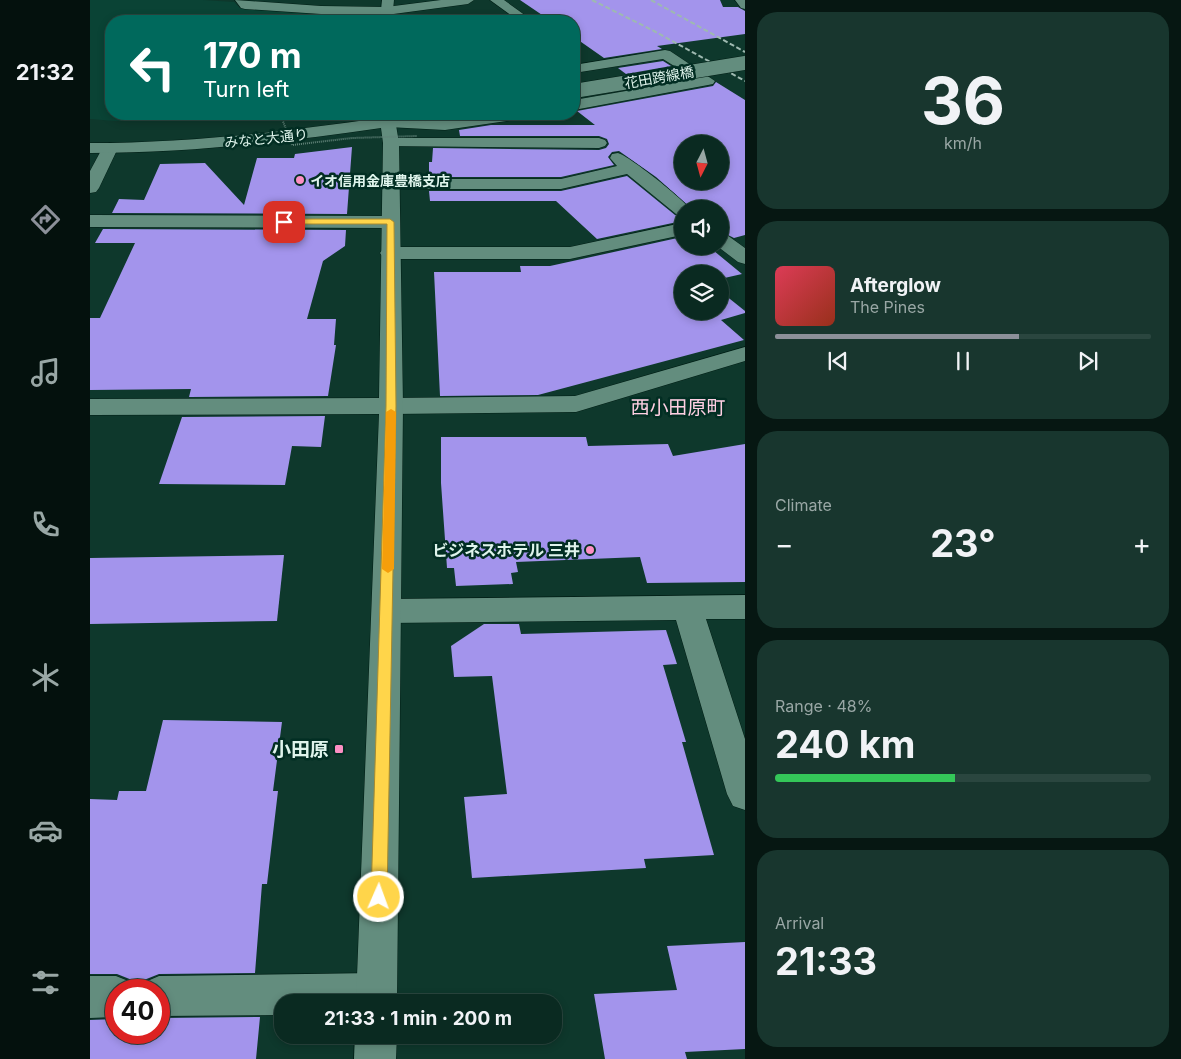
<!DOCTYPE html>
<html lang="en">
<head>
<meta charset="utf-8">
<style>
  :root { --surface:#0a2a21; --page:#18362e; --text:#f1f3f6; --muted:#99a7a5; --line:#2a463f; --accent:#8c9099 }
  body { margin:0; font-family:Inter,"Noto Sans JP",sans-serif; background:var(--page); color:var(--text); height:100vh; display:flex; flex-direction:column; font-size:19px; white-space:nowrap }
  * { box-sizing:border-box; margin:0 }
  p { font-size:16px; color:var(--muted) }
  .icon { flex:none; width:28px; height:28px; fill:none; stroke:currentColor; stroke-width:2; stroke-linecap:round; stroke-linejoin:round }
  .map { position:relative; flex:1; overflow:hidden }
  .drawer { display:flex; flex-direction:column; gap:12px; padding:12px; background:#061712; width:436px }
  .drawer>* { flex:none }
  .hud { position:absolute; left:15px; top:15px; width:475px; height:105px; border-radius:20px; box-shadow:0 2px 8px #0003,0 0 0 1px var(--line); background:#00695c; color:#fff; overflow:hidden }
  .needle { width:32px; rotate:186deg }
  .tools { position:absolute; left:584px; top:135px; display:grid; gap:10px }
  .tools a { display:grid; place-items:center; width:55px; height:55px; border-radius:50%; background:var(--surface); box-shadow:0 2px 8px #0003,0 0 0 1px var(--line); font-size:25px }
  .speed { position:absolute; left:15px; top:979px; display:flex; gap:10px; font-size:25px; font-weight:700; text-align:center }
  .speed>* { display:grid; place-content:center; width:65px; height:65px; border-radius:50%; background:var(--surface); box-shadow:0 2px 8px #0003,0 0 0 1px var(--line); line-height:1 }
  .speed .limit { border:8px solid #d22; background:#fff; color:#111 }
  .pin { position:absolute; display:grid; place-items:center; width:42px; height:42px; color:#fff; margin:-21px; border-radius:10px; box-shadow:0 2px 8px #0006 }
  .me { position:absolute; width:55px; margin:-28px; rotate:2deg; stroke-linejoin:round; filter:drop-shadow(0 0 4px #0008) }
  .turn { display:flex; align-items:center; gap:18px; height:105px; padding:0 15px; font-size:22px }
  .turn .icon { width:65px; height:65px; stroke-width:2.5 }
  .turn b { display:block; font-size:35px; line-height:42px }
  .big { font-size:38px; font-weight:700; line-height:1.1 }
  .drawer .card { flex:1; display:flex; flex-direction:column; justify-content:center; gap:8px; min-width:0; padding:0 18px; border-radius:20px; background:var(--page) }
  .drawer .dial { align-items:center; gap:0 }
  .dial b { font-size:65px; line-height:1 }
  .song { display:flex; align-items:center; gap:15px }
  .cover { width:60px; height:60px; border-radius:8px; background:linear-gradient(135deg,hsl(350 70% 55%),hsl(10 70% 35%)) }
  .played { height:5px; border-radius:2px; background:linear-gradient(90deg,var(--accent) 65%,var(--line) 65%) }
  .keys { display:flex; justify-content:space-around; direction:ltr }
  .heat { display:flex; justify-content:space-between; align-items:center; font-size:28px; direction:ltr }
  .charge { height:8px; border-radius:4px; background:linear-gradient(90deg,#34c759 48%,var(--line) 0) }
  .trip { position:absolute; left:184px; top:994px; width:288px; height:50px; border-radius:20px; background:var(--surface); box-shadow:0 2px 8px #0003,0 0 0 1px var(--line); font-weight:700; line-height:50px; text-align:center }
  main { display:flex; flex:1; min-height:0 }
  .tab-bar { display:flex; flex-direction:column; width:90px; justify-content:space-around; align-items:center; background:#04110d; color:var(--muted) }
  .tab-bar .icon { width:35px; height:35px }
  .tab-bar .selected { color:var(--accent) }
  .tab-bar b { font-size:22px; color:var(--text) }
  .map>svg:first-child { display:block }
</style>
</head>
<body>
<main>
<nav class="tab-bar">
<b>21:32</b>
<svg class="icon selected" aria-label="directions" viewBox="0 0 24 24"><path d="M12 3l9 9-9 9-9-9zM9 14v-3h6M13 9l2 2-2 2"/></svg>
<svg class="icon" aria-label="music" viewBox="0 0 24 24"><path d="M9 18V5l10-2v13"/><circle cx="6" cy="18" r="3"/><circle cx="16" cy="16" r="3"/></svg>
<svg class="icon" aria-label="phone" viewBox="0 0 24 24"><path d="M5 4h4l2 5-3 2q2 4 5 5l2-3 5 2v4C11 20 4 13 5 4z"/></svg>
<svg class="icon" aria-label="climate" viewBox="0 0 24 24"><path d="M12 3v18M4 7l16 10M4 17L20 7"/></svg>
<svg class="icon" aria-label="car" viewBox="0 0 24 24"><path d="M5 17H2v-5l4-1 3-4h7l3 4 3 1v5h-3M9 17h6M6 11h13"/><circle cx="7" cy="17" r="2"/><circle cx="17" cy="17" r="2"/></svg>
<svg class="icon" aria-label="filters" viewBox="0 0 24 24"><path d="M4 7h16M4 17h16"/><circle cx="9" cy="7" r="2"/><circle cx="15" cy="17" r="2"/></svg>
</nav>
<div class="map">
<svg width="655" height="1059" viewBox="0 0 655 1059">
  <rect width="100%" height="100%" fill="#0e382c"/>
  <!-- built -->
  <path fill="#0a4335" d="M0,0H113L144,2L150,8L233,13L231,21H21V114H174L25,121L0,119Z"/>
  <!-- building -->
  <g fill="#a394ec" fill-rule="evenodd">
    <path d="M430,0H630L633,7H648L655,11V34L567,46L572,49L514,58L484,37V21H461Z"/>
    <path d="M573,61L581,66L536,74L528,68Z"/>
    <path d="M626,82L655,100V235L644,238L630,231V209H602L566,177L529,151L522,152L518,157L524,165L471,177H339V162H342L343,148L509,150L516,148L519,144L517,139L509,136H370L369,130L401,125H505L487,111L623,86ZM592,144H630V181H592Z"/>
    <path d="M262,147L257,214L22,213L29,199L54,200L70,164L115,163L154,205L167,158H204L205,154Z"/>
    <path d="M537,176L585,215L592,217V221L507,239L466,201H340L339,191H471Z"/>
    <path d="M13,229L256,230L255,246L233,261L217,319H246L244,345H246L238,396L99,397L101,389L0,390V318H10L45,243H5Z"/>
    <path d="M592,237V246H618L652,274L630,279V274H592V311H630V291L655,311V313L631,320L654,340L448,395L350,396L344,272H431L430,266H460Z"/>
    <path d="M235,416L231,447L202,446L195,485L69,484L92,417Z"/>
    <path d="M351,437H496L498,446L578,444L583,456L655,444V582L557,583L550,557L426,562L428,572L421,573L423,584L366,586L364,568H357L351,483Z"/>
    <path d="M194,555L187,621L0,624V558Z"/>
    <path d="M394,624H429L431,634L576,630L587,664L573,665L596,742H592L624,855L554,859L556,868L382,878L374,797L417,794L402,676L364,677L361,646Z"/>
    <path d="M73,720L192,722L183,791H188L177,884H172L165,973L69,974L54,980L49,990H46L42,980L27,974H0V799L27,800L29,791H56Z"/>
    <path d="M655,942V1049L595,1052L597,1059H515L504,994L587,990L577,946Z"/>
    <path d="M170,1017L166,1059H0V1020L26,1019V1032H69V1018Z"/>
  </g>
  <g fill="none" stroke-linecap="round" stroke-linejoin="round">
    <!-- minor casing -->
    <g stroke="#001e15" stroke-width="1">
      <g id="minor">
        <path d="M145,0L231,6L296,7L351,0H384L378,4L296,15L231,14L155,9L151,8Z"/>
        <path d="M400,0H414L443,21H429Z"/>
        <path d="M645,0H655V9L651,8Z"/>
        <path d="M575,50L580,51L625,81L623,84L618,85L484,110V100L605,79L573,59L484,73V65Z"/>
        <path d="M400,114H438L435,117L430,119L355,130L298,127L292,125L290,122L292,119L298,117L355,120Z"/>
        <path d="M301,138H509L515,140L517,143L515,146L509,148L295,146L293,143L295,140Z"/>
        <path d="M20,143L26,145L28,148L9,188L6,192L0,193V171L14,145Z"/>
        <path d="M528,153C539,156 592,198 600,209H592V215L586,214L537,174L471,189H301L295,188L292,184L295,180L301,179H471L527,166L520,158L522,154Z"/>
        <path d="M0,215L300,216L307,218L309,222L307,226L300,228L0,227Z"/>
        <path d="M592,223V235L480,259H300L293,257L290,253L293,249L300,247H480Z"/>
        <path d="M630,233L637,235L655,248V264L648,262L627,246H630Z"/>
        <path d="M655,347V361L486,412L301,414L293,411L289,406L293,401L301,398L485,396Z"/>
        <path d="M655,595V619H616L655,739V810L643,806L637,794L586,620L297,623L286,619L282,611L286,603L297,599Z"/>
        <path d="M286,973L300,979L306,993L303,1002H192V1015L69,1016V990H51L55,982L69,976Z"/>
        <path d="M0,976H26L41,982L44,990H26V1017L0,1018Z"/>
      </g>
    </g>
    <!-- tertiary casing -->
    <g stroke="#001e15" stroke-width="1">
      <g id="tertiary">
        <path d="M292,0H304L302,21H290Z"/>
        <path d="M289,114H305V116L321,114H359L356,117L351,119L306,125L309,143L313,406L307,1002H266L289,414L0,415V399L289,398L293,143L291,128C194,142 98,153 0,153V143C97,143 193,132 290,118Z"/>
        <path d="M265,1035H307L306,1059H264Z"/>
      </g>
    </g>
    <!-- minor -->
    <use href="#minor" fill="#638d7e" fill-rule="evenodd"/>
    <!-- tertiary -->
    <use href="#tertiary" fill="#638d7e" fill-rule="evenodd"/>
    <!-- rail -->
    <g stroke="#9eb9b0" stroke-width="2" stroke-dasharray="5 2.5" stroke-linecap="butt">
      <path d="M502,0L564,31L655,81"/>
      <path d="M561,0L655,52"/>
    </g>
    <!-- tertiary-bridge casing -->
    <g stroke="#001e15" stroke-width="15" stroke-linecap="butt">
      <path id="tertiary-bridge" d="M484,91L655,63"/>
    </g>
    <!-- path-bridge -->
    <path stroke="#63847a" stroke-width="2" stroke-dasharray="1 1" stroke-linecap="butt" d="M191,116L202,145L262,138L327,136"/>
    <!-- tertiary-bridge -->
    <use href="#tertiary-bridge" stroke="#638d7e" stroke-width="14"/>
  </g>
  <!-- route -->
  <path fill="#ffd54a" stroke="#a68a30" d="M300,219L304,222L306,406L297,897L294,903L289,905L283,903L281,897L296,406L297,224H194L190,222L194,219Z"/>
  <!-- slow -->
  <path fill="#f59e0b" d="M301,409L306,412L304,569L298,573L292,569L296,412Z"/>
  <!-- markers -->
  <g fill="#fc8fc3" stroke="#022e23" stroke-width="2">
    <circle cx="210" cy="180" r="5"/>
    <circle cx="500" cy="550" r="5"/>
    <rect x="244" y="744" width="10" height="10" rx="2.5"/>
  </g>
  <g text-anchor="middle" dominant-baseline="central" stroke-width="5" stroke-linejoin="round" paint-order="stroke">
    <!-- far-street labels -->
    <g font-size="14" fill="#dff4ec" stroke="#022e23">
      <text transform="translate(569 77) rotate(-10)">花田跨線橋</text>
      <text transform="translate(176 138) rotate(-6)">みなと大通り</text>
    </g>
    <!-- far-poi labels -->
    <g font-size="14" font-weight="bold" fill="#dff4ec" stroke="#022e23" text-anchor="start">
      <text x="220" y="180">イオ信用金庫豊橋支店</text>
    </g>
    <!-- poi labels -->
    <g font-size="16" font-weight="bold" fill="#dff4ec" stroke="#022e23" text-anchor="end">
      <text x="490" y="550">ビジネスホテル 三井</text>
    </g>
    <!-- quarter labels -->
    <g font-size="19" fill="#ffcfe3" stroke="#022e23">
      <text x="588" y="407">西小田原町</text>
    </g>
    <!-- near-poi labels -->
    <g font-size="19" font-weight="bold" fill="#dff4ec" stroke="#022e23" text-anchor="end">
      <text x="239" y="749">小田原</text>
    </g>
  </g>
</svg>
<div class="tools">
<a><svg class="needle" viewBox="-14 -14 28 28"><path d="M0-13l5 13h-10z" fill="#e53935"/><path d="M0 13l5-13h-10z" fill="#99a7a5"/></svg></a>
<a><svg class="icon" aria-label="sound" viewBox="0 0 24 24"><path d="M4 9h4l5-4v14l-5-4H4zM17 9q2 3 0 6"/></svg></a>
<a><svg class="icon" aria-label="layers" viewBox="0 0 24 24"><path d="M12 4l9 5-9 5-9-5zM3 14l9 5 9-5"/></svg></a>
</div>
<div class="speed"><div class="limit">40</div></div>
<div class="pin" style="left:194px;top:222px;background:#d93025"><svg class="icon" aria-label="arrive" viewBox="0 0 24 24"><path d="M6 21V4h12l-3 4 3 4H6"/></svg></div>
<svg class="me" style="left:289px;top:897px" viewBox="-20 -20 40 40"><circle r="17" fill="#ffd54a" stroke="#fff" stroke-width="3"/><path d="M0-11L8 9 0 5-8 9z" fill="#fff"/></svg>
<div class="trip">21:33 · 1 min · 200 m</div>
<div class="hud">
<div class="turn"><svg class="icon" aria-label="left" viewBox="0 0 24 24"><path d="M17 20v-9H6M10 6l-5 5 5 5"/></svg><div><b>170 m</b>Turn left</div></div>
</div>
</div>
<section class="drawer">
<div class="card dial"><b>36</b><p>km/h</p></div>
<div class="card">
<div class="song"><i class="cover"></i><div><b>Afterglow</b><p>The Pines</p></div></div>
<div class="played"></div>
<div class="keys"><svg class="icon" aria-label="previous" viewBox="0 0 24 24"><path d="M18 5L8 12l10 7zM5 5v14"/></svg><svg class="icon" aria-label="pause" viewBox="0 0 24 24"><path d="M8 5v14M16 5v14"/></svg><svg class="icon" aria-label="next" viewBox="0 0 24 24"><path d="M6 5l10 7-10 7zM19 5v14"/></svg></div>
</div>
<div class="card"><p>Climate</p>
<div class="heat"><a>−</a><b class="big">23°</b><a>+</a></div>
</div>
<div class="card"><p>Range · 48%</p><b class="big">240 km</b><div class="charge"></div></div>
<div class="card"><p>Arrival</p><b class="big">21:33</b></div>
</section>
</main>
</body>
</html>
